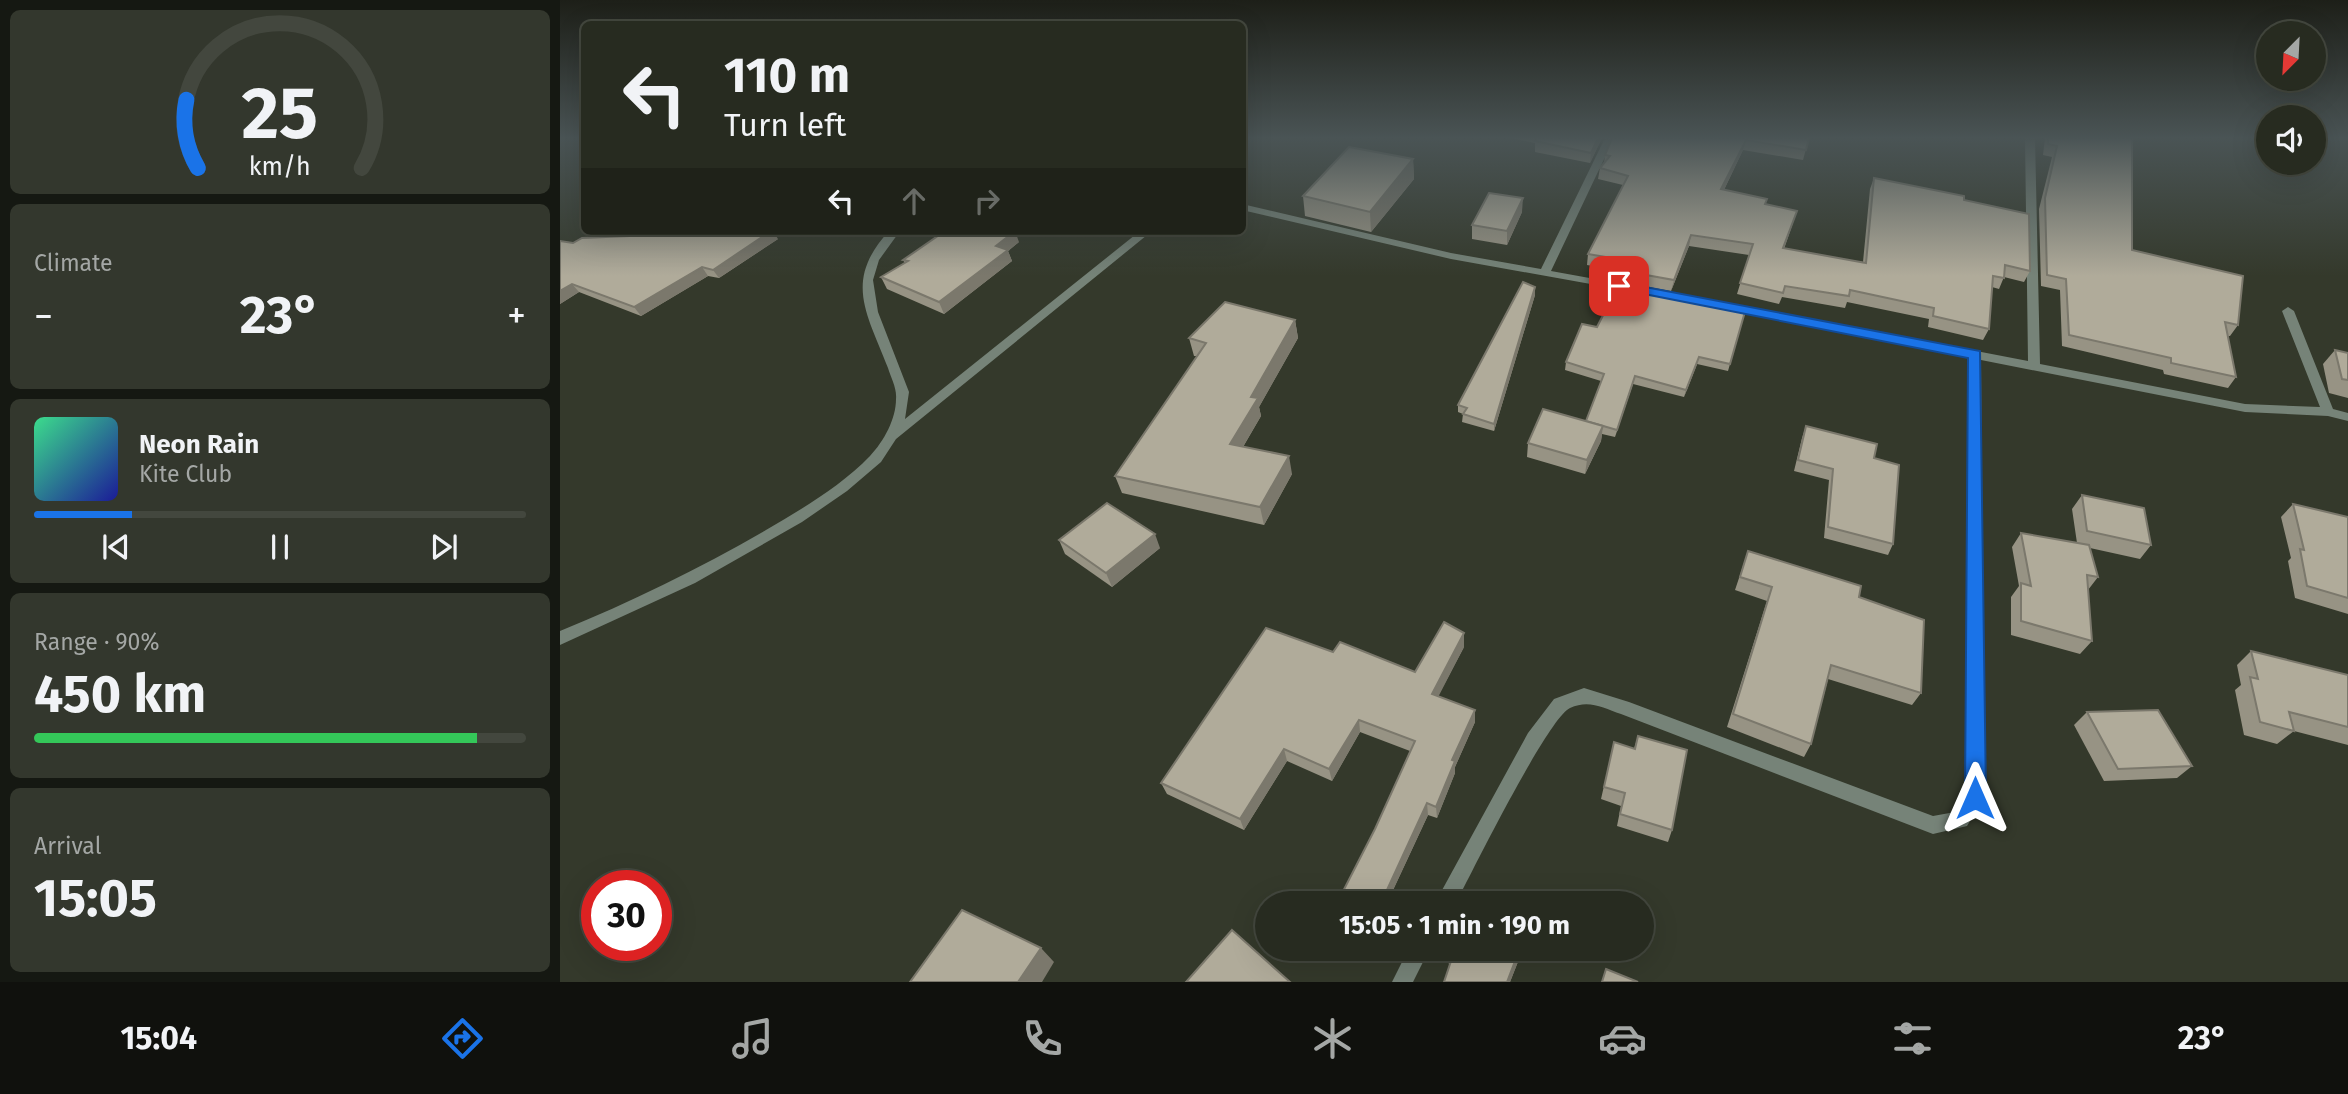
<!DOCTYPE html>
<html lang="en">
<head>
<meta charset="utf-8">
<style>
  :root { --surface:#272b20; --page:#33372d; --text:#f1f3f6; --muted:#a4a7a5; --line:#43473e; --accent:#1a73e8 }
  body { margin:0; font-family:"Fira Sans",sans-serif; background:var(--page); color:var(--text); height:100vh; display:flex; flex-direction:column; font-size:26px; white-space:nowrap }
  * { box-sizing:border-box; margin:0 }
  p { font-size:23px; color:var(--muted) }
  .icon { flex:none; width:38px; height:38px; fill:none; stroke:currentColor; stroke-width:2; stroke-linecap:round; stroke-linejoin:round }
  .map { position:relative; flex:1; overflow:hidden }
  .details { display:flex; flex-direction:column; gap:10px; padding:10px; background:#151812; width:560px }
  .details>* { flex:none }
  .top-card { position:absolute; left:21px; top:21px; width:665px; height:214px; border-radius:10px; box-shadow:0 7px 28px #0002,0 0 0 2px var(--line); background:#272b20; color:var(--text); overflow:hidden }
  .needle { width:46px; rotate:204deg }
  .tools { position:absolute; left:1696px; top:21px; display:grid; gap:14px }
  .tools a { display:grid; place-items:center; width:70px; height:70px; border-radius:50%; background:var(--surface); box-shadow:0 7px 28px #0002,0 0 0 2px var(--line); font-size:35px }
  .speed { position:absolute; left:21px; top:870px; display:flex; gap:14px; font-size:35px; font-weight:700; text-align:center }
  .speed>* { display:grid; place-content:center; width:91px; height:91px; border-radius:50%; background:var(--surface); box-shadow:0 7px 28px #0002,0 0 0 2px var(--line); line-height:1 }
  .speed .limit { border:10px solid #d22; background:#fff; color:#111 }
  .pin { position:absolute; display:grid; place-items:center; width:60px; height:60px; color:#fff; margin:-30px; border-radius:14px; box-shadow:0 4px 10px #0006 }
  .me { position:absolute; width:77px; margin:-38px; rotate:0deg; stroke-linejoin:round; filter:drop-shadow(0 0 5px #0008) }
  .turn { display:flex; align-items:center; gap:24px; height:147px; padding:0 28px; font-size:32px }
  .turn .icon { width:91px; height:91px; stroke-width:2.5 }
  .turn b { display:block; font-size:49px; line-height:60px }
  .lanes { display:flex; align-items:center; height:66px; padding:0 28px; background:#0003; justify-content:center; gap:35px; direction:ltr }
  .lanes .off { opacity:.35 }
  .big { font-size:52px; font-weight:700; line-height:1.1 }
  .details .card { flex:1; display:flex; flex-direction:column; justify-content:center; gap:10px; min-width:0; padding:0 24px; border-radius:10px; background:var(--page) }
  .details .dial { align-items:center; gap:0 }
  .dial svg { height:182px; overflow:visible; fill:none; stroke:var(--line); stroke-width:7; stroke-linecap:round; text-anchor:middle }
  .dial text { fill:var(--text); stroke:none }
  .song { display:flex; align-items:center; gap:21px }
  .cover { width:84px; height:84px; border-radius:10px; background:linear-gradient(135deg,hsl(150 70% 55%),hsl(240 70% 35%)) }
  .played { height:7px; border-radius:4px; background:linear-gradient(90deg,var(--accent) 20%,var(--line) 20%) }
  .keys { display:flex; justify-content:space-around; direction:ltr }
  .heat { display:flex; justify-content:space-between; align-items:center; font-size:38px; direction:ltr }
  .charge { height:10px; border-radius:5px; background:linear-gradient(90deg,#34c759 90%,var(--line) 0) }
  .trip { position:absolute; left:695px; top:891px; width:399px; height:70px; border-radius:35px; background:var(--surface); box-shadow:0 7px 28px #0002,0 0 0 2px var(--line); font-weight:700; line-height:70px; text-align:center }
  .menu { display:flex; height:112px; justify-content:space-around; align-items:center; background:#10110d; color:var(--muted) }
  .menu .icon { width:49px; height:49px }
  .menu .current { color:var(--accent) }
  .menu b { font-size:32px; color:var(--text) }
  main { display:flex; flex:1; min-height:0 }
  .map>svg:first-child { display:block }
</style>
</head>
<body>
<main>
<section class="details">
<div class="card dial"><svg viewBox="0 0 100 80">
<path d="M14 69A42 42 0 1 1 86 69"/>
<path d="M14 69A42 42 0 0 1 9 39" stroke="#1a73e8"/>
<text x="50" y="56" font-size="32" font-weight="700">25</text>
<text x="50" y="72" font-size="11">km/h</text>
</svg></div>
<div class="card"><p>Climate</p>
<div class="heat"><a>−</a><b class="big">23°</b><a>+</a></div>
</div>
<div class="card">
<div class="song"><i class="cover"></i><div><b>Neon Rain</b><p>Kite Club</p></div></div>
<div class="played"></div>
<div class="keys"><svg class="icon" aria-label="previous" viewBox="0 0 24 24"><path d="M18 5L8 12l10 7zM5 5v14"/></svg><svg class="icon" aria-label="pause" viewBox="0 0 24 24"><path d="M8 5v14M16 5v14"/></svg><svg class="icon" aria-label="next" viewBox="0 0 24 24"><path d="M6 5l10 7-10 7zM19 5v14"/></svg></div>
</div>
<div class="card"><p>Range · 90%</p><b class="big">450 km</b><div class="charge"></div></div>
<div class="card"><p>Arrival</p><b class="big">15:05</b></div>
</section>
<div class="map">
<svg width="1788" height="982" viewBox="0 0 1788 982">
  <rect width="100%" height="100%" fill="#34392b"/>
  <g fill="none" stroke-linecap="round" stroke-linejoin="round">
    <!-- street -->
    <g fill="#768378" fill-rule="evenodd">
      <path d="M1045,138H1054L991,271L1079,287L1081,289L1075,292L891,259L682,210V204L891,253L981,269Z"/>
      <path d="M1465,138H1475L1480,364L1685,404L1760,407L1722,311L1728,307L1734,311L1773,409L1788,413V421L1768,416L1685,412L1421,360L1424,798L1407,826L1373,834L1061,714C1043,708 1029,699 1010,708C988,718 912,872 896,903H875L968,733L994,699L1024,688L1069,702L1373,816L1395,812L1406,796L1409,358L1167,309L1161,306L1167,303L1468,361Z"/>
      <path d="M329,231H340L319,260L313,280L318,312L349,392L345,419L580,231H592L336,439L321,462L287,491L242,522L135,583L0,645V631C71,602 140,568 206,530C242,509 281,486 310,456C324,441 336,419 336,399C337,388 331,378 328,368C307,313 283,281 329,231Z"/>
      <path d="M849,948H870L853,982H832Z"/>
    </g>
  </g>
  <!-- wall -->
  <g fill="#979384">
    <path d="M950,138H1042L1030,163L975,152V143Z"/>
    <path d="M1052,138H1249L1243,160L1183,150L1164,190L1206,204L1237,211L1224,249L1303,262L1310,189L1314,178L1404,200L1470,271L1464,282L1444,277L1439,289L1432,287L1429,329L1423,340L1368,327L1369,319L1287,302L1285,308L1222,297L1219,304L1177,294L1189,255L1129,246L1111,291L1062,282L1064,272L1027,265L1028,254L1063,185L1038,179L1040,168L1044,163L1045,155Z"/>
    <path d="M1485,138H1572V250L1678,325L1670,336H1668L1676,377L1668,388L1604,374L1603,370L1502,346L1500,290L1481,286L1479,209L1492,157L1483,155Z"/>
    <path d="M853,159L854,179L811,232L745,216L743,196Z"/>
    <path d="M962,212L947,245L912,239V225Z"/>
    <path d="M218,239L159,278L148,276L81,316L19,292L0,304V241L13,243Z"/>
    <path d="M459,242L448,251L452,261L384,314L327,289L321,277L345,263L343,260Z"/>
    <path d="M975,287V295L934,431L902,422L903,414L898,412V405Z"/>
    <path d="M1186,308L1168,371L1137,364L1124,397L1073,384L1055,437L1042,434L1041,441L1025,474L967,457L968,443L1026,421L1041,381L1005,370L1006,362L1037,327Z"/>
    <path d="M735,320L738,338L699,407L701,416L683,447L732,474L704,525L562,493L555,476L637,356H634L629,338Z"/>
    <path d="M1775,350L1788,353V398L1769,393L1763,364Z"/>
    <path d="M1246,426L1314,458L1333,544L1328,555L1264,538L1269,480L1234,471L1242,438Z"/>
    <path d="M1522,495L1591,545L1580,559L1530,548L1538,577L1528,590L1532,641L1520,654L1451,635V597L1459,586L1452,547L1461,533L1517,543L1512,509Z"/>
    <path d="M1733,504L1788,517V614L1735,598L1728,561L1731,558L1721,517Z"/>
    <path d="M499,540L600,548L552,587L505,554Z"/>
    <path d="M1188,551L1299,597L1361,693L1352,705L1268,679L1251,744L1244,757L1167,727L1207,601L1175,590Z"/>
    <path d="M904,647L878,696L915,710V722L895,767V773L877,818L868,815L827,903H777L815,829L850,751L800,732L772,781L727,761L684,830L607,794L601,783L773,652L855,672Z"/>
    <path d="M1691,651L1788,675V745L1734,731L1717,744L1684,735L1675,690L1681,685L1677,665Z"/>
    <path d="M1527,712L1632,766L1617,778L1544,781L1514,725Z"/>
    <path d="M1078,736L1112,830L1108,842L1057,826L1061,806L1041,799L1054,742L1074,749Z"/>
    <path d="M782,948H806L801,958Z"/>
    <path d="M877,948H962L961,954L950,982H884L890,964L877,957Z"/>
  </g>
  <!-- shaded-wall -->
  <g fill="#7b786c">
    <path d="M1038,138H1042L1030,163L1031,153Z"/>
    <path d="M1186,140L1183,150L1159,200L1161,189Z"/>
    <path d="M853,159L854,179L811,232L810,212Z"/>
    <path d="M963,198L962,212L947,245V231Z"/>
    <path d="M211,231H213L218,239L159,278L153,270Z"/>
    <path d="M455,231L459,242L448,251L452,261L384,314L379,302L436,246Z"/>
    <path d="M1131,235L1129,246L1111,291L1114,280Z"/>
    <path d="M142,267L148,276L81,316L74,307Z"/>
    <path d="M12,284L19,292L0,304V291Z"/>
    <path d="M975,287V295L934,431V424Z"/>
    <path d="M735,320L738,338L699,407L701,416L674,462L670,444L691,397Z"/>
    <path d="M1139,357L1137,364L1124,397L1126,390Z"/>
    <path d="M1043,426L1041,441L1025,474L1027,460Z"/>
    <path d="M729,456L732,474L704,525L700,507Z"/>
    <path d="M595,534L600,548L552,587L546,573Z"/>
    <path d="M904,633V647L873,707L872,694Z"/>
    <path d="M915,710V722L895,767V773L877,818L876,807L892,760Z"/>
    <path d="M799,720L800,732L772,781L769,769Z"/>
    <path d="M724,749L727,761L684,830L680,819Z"/>
    <path d="M867,803L868,815L827,903H821Z"/>
    <path d="M481,948L494,962L482,982H458Z"/>
    <path d="M799,948H806L801,958Z"/>
    <path d="M960,948H962L961,954L950,982H947Z"/>
  </g>
  <!-- building -->
  <g fill="#b0ab9a" stroke="#7b786c" stroke-width="2">
    <path d="M977,138H1038L1031,153L975,141Z"/>
    <path d="M1052,138H1249L1246,150L1186,140L1161,189L1207,199L1205,204L1237,211L1223,248L1306,263L1314,178L1404,196V200L1469,214L1470,271L1445,265L1444,278L1433,276L1429,329L1373,316L1374,308L1290,290L1289,296L1225,286L1223,293L1180,283L1193,244L1131,235L1114,280L1064,271L1069,261L1028,254L1068,176L1040,168L1050,156L1045,155Z"/>
    <path d="M1488,138H1572V250L1683,276L1678,325L1665,322L1676,377L1611,363V358L1509,335L1506,279L1487,275L1485,198L1497,146L1488,144Z"/>
    <path d="M789,147L853,159L810,212L743,196Z"/>
    <path d="M929,193L963,198L947,231L912,225Z"/>
    <path d="M190,231H211L153,270L142,267L74,307L12,284L0,291V241L13,243L22,238Z"/>
    <path d="M385,231H455L436,246L448,250L379,302L321,277L348,261L343,260Z"/>
    <path d="M963,282L975,287L934,424L903,414L907,408L898,405Z"/>
    <path d="M1059,284L1186,308L1170,364L1139,357L1126,390L1075,376L1057,430L1026,421L1044,374L1006,362L1022,324L1037,327Z"/>
    <path d="M665,302L735,320L691,397L698,398L670,444L729,456L700,507L555,476L646,343L629,338Z"/>
    <path d="M1775,350L1788,353V380L1782,379Z"/>
    <path d="M983,409L1043,426L1027,460L968,443Z"/>
    <path d="M1246,426L1317,444L1314,458L1339,465L1333,544L1268,527L1273,469L1238,460Z"/>
    <path d="M1522,495L1584,508L1591,545L1527,531Z"/>
    <path d="M547,503L595,534L546,573L499,540Z"/>
    <path d="M1733,504L1788,517V598L1747,586L1740,549L1744,550Z"/>
    <path d="M1461,533L1529,545L1538,577L1527,575L1532,641L1461,621V583L1471,586Z"/>
    <path d="M1188,551L1301,586L1299,597L1364,620L1361,693L1271,665L1251,744L1173,714L1212,587L1180,577Z"/>
    <path d="M884,622L904,633L872,694L915,710L892,760L895,761L876,807L867,803L821,903H777L815,829L855,741L799,720L769,769L724,749L680,819L601,783L706,628L773,652L780,642L855,672Z"/>
    <path d="M1691,651L1788,675V727L1729,712L1734,731L1700,722L1690,677L1698,679Z"/>
    <path d="M1598,710L1632,766L1558,769L1527,712Z"/>
    <path d="M1078,736L1127,750L1112,830L1060,814L1065,793L1044,787L1054,742L1075,749Z"/>
    <path d="M402,910L481,948L458,982H350Z"/>
    <path d="M672,930L730,982H626Z"/>
    <path d="M880,948H960L947,982H884L893,955Z"/>
    <path d="M1046,969L1078,982H1042Z"/>
  </g>
  <!-- sky -->
  <linearGradient id="sky" x2="0" y2="1"><stop stop-color="#1d1f18"/><stop offset="0.5" stop-color="#4a5455"/><stop offset="1" stop-color="#4a5455" stop-opacity="0"/></linearGradient>
  <rect width="1788" height="276" fill="url(#sky)"/>
  <!-- route -->
  <path fill="#1a73e8" stroke="#114b97" stroke-width="2" d="M1059,282L1420,351L1426,798L1423,805L1415,807L1408,805L1405,798L1408,358L1054,288L1053,286Z"/>
</svg>
<div class="tools">
<a><svg class="needle" viewBox="-14 -14 28 28"><path d="M0-13l5 13h-10z" fill="#e53935"/><path d="M0 13l5-13h-10z" fill="#a4a7a5"/></svg></a>
<a><svg class="icon" aria-label="sound" viewBox="0 0 24 24"><path d="M4 9h4l5-4v14l-5-4H4zM17 9q2 3 0 6"/></svg></a>
</div>
<div class="speed"><div class="limit">30</div></div>
<div class="pin" style="left:1059px;top:286px;background:#d93025"><svg class="icon" aria-label="arrive" viewBox="0 0 24 24"><path d="M6 21V4h12l-3 4 3 4H6"/></svg></div>
<svg class="me" style="left:1415px;top:798px" viewBox="-20 -20 40 40"><path d="M0-17L14 15 0 8-14 15z" fill="#1a73e8" stroke="#fff" stroke-width="4"/></svg>
<div class="trip">15:05 · 1 min · 190 m</div>
<div class="top-card">
<div class="turn"><svg class="icon" aria-label="left" viewBox="0 0 24 24"><path d="M17 20v-9H6M10 6l-5 5 5 5"/></svg><div><b>110 m</b>Turn left</div></div>
<div class="lanes"><svg class="icon" aria-label="left" viewBox="0 0 24 24"><path d="M17 20v-9H6M10 6l-5 5 5 5"/></svg><svg class="icon off" aria-label="ahead" viewBox="0 0 24 24"><path d="M12 20V5M6 11l6-6 6 6"/></svg><svg class="icon off" aria-label="right" viewBox="0 0 24 24"><path d="M7 20v-9h11M14 6l5 5-5 5"/></svg></div>
</div>
</div>
</main>
<nav class="menu">
<b>15:04</b>
<svg class="icon current" aria-label="directions" viewBox="0 0 24 24"><path d="M12 3l9 9-9 9-9-9zM9 14v-3h6M13 9l2 2-2 2"/></svg>
<svg class="icon" aria-label="music" viewBox="0 0 24 24"><path d="M9 18V5l10-2v13"/><circle cx="6" cy="18" r="3"/><circle cx="16" cy="16" r="3"/></svg>
<svg class="icon" aria-label="phone" viewBox="0 0 24 24"><path d="M5 4h4l2 5-3 2q2 4 5 5l2-3 5 2v4C11 20 4 13 5 4z"/></svg>
<svg class="icon" aria-label="climate" viewBox="0 0 24 24"><path d="M12 3v18M4 7l16 10M4 17L20 7"/></svg>
<svg class="icon" aria-label="car" viewBox="0 0 24 24"><path d="M5 17H2v-5l4-1 3-4h7l3 4 3 1v5h-3M9 17h6M6 11h13"/><circle cx="7" cy="17" r="2"/><circle cx="17" cy="17" r="2"/></svg>
<svg class="icon" aria-label="filters" viewBox="0 0 24 24"><path d="M4 7h16M4 17h16"/><circle cx="9" cy="7" r="2"/><circle cx="15" cy="17" r="2"/></svg>
<b>23°</b>
</nav>
</body>
</html>
